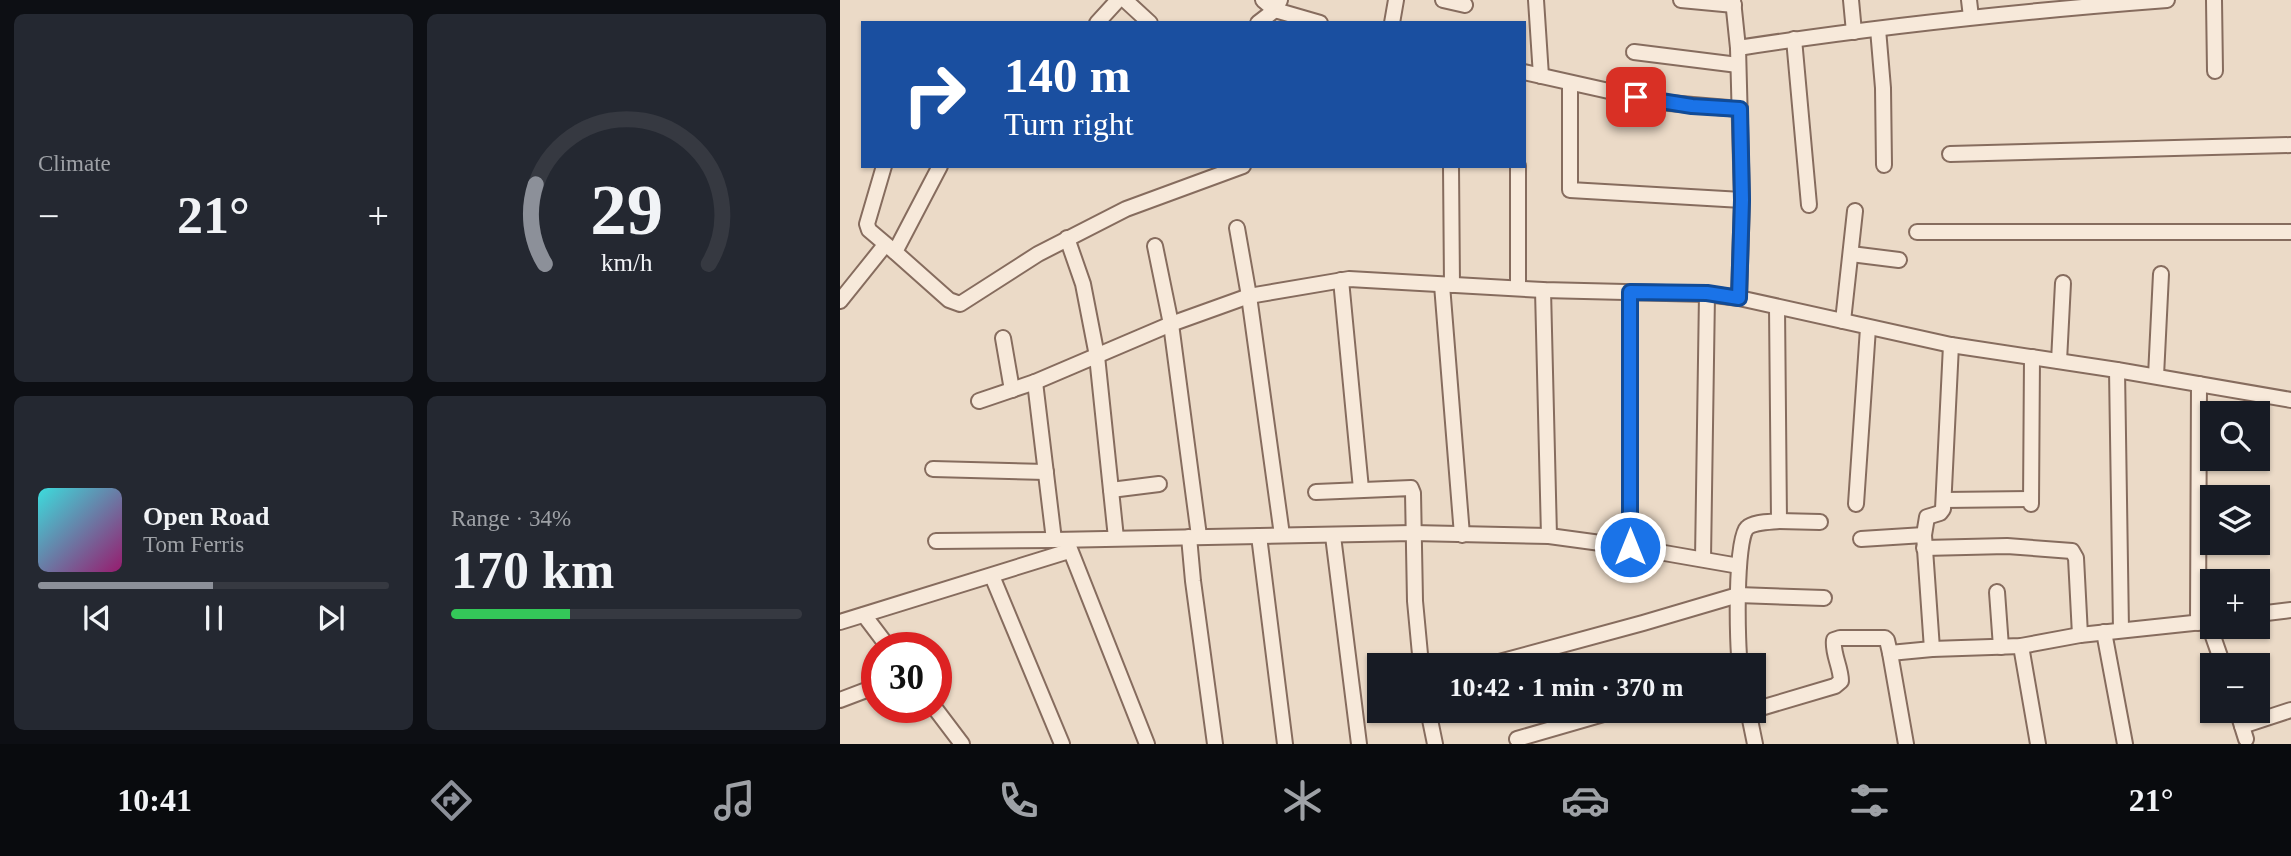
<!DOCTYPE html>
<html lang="en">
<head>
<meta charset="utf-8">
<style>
  :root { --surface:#171b24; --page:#242831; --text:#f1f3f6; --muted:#9ea1a6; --line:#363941; --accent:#8c9099 }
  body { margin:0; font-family:Georgia,serif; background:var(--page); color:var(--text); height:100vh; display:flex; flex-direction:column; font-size:26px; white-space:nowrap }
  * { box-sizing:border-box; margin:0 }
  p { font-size:23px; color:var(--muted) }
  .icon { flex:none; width:38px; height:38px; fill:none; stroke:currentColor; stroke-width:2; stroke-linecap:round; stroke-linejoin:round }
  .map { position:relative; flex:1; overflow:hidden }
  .drawer { display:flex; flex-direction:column; gap:14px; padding:14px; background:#0d0f14; width:840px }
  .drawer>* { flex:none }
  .top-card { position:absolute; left:21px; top:21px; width:665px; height:147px; border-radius:0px; box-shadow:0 2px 5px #0004; background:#1a4fa0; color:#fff; overflow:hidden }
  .fabs { position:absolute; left:1360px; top:401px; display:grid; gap:14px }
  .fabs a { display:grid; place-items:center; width:70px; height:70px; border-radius:0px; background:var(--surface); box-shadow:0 2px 5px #0004; font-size:35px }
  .speed { position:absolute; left:21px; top:632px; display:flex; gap:14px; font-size:35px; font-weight:700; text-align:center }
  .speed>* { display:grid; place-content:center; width:91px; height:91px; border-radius:50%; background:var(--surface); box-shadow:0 2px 5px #0004; line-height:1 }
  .speed .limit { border:10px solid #d22; background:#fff; color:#111 }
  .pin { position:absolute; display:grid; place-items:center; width:60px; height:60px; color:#fff; margin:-30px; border-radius:14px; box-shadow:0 4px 10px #0006 }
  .me { position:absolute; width:77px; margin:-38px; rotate:0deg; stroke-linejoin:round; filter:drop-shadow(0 0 5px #0008) }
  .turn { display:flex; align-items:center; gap:24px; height:147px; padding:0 28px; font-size:32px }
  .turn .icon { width:91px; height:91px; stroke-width:2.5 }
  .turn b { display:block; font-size:49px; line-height:60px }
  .big { font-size:52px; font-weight:700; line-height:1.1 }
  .drawer .tile { flex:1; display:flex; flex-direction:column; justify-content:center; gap:10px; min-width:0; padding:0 24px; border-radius:10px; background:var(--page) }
  .drawer .dial { align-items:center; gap:0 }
  .dial svg { height:182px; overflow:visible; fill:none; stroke:var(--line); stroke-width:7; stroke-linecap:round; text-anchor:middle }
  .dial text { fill:var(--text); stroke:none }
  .song { display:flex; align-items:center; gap:21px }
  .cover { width:84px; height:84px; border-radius:10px; background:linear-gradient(135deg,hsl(180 70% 55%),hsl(320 70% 35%)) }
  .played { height:7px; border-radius:4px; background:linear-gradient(90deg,var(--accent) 50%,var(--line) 50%) }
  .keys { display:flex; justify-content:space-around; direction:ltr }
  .heat { display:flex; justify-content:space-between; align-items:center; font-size:38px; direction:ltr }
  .charge { height:10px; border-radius:5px; background:linear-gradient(90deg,#34c759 34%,var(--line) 0) }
  .drawer .tiles { flex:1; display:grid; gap:14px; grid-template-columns:repeat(2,1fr) }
  .trip { position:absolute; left:527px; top:653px; width:399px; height:70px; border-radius:0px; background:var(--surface); box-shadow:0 2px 5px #0004; font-weight:700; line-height:70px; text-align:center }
  .menu { display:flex; height:112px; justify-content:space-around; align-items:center; background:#090b0e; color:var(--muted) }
  .menu .icon { width:49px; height:49px }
  .menu .selected { color:var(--accent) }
  .menu b { font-size:32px; color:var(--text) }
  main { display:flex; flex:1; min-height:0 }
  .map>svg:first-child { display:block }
</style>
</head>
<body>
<main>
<section class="drawer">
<div class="tiles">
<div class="tile"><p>Climate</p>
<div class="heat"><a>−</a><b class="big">21°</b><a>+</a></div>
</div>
<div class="tile dial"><svg viewBox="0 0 100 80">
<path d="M14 69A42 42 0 1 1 86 69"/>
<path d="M14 69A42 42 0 0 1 10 34" stroke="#8c9099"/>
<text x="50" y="56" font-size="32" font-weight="700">29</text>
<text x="50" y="72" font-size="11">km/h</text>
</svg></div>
<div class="tile">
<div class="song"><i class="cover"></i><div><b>Open Road</b><p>Tom Ferris</p></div></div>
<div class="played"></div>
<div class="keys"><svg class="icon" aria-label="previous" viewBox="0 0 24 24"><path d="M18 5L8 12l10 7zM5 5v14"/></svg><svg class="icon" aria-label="pause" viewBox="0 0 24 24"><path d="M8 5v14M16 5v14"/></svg><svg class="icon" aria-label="next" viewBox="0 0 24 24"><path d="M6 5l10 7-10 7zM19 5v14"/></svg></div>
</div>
<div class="tile"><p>Range · 34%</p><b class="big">170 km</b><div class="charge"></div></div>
</div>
</section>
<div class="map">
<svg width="1451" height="744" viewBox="0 0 1451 744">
  <rect width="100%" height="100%" fill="#ebdac7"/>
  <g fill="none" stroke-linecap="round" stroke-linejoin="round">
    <!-- minor casing -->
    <g stroke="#866c5e" stroke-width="18">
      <g id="minor">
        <path d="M285,0L310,23"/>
        <path d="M423,0L435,10L480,23"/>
        <path d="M603,0L625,5"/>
        <path d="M696,0L701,76"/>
        <path d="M841,0L894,5"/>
        <path d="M893,0L898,48L902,200L899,298"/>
        <path d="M1011,0L1014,32"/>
        <path d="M1129,0L1131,17"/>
        <path d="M1374,0L1375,71"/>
        <path d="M257,23L278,0"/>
        <path d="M418,23L435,10L440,0"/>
        <path d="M552,23L556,0"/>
        <path d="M1038,29L1043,88L1044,165"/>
        <path d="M954,39L969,205"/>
        <path d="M898,48C1040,26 1183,11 1327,0"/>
        <path d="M794,52L898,65"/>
        <path d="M684,72L818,102L900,109"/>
        <path d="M730,83V190L902,200"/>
        <path d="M1110,154L1451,145"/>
        <path d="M44,166L27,224L29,230L55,252"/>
        <path d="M100,166L55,252L109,300L120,304L198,254L286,209L403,166"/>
        <path d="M611,166L612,285"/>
        <path d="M678,166V288"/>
        <path d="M397,228L409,296L442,535"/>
        <path d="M1077,232H1451"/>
        <path d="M227,238L243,284L257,356L276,538"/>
        <path d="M315,246L331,324L359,536"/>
        <path d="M1011,254L1059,260"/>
        <path d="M501,280L521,489"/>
        <path d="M602,285L622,535"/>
        <path d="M703,290L709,536"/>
        <path d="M790,292V547"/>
        <path d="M0,301L45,245"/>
        <path d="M1003,321L1015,211"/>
        <path d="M163,338L172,390"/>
        <path d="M1219,361L1223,283"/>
        <path d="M1277,370L1281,630"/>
        <path d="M1316,376L1321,274"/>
        <path d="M195,382L214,540L573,533L709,536L790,547L899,566"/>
        <path d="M139,401L195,382L331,324L409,296L509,279L703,290L867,294L899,298L1111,345L1277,370L1451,400"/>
        <path d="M93,469L206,472"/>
        <path d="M271,490L319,484"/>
        <path d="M476,492L571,488L573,493L575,601L581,665"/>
        <path d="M1104,500L1190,499"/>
        <path d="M1016,504L1028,328"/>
        <path d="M1191,504L1192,357"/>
        <path d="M939,521L980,522"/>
        <path d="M419,536L445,744"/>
        <path d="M493,536L519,744"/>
        <path d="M349,537L353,581L375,744"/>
        <path d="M1021,539L1084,535"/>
        <path d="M96,541L214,540"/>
        <path d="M228,544L307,744"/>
        <path d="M1084,548L1167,546L1232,551L1236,558L1240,635"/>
        <path d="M863,559L867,294"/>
        <path d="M152,576L222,744"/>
        <path d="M1157,592L1161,647"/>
        <path d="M1418,614L1451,610"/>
        <path d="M24,615L49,648"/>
        <path d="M0,622L229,551"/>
        <path d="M1368,622L1383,665"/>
        <path d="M1358,623L1359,384"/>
        <path d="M1264,632L1285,744"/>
        <path d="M1181,646L1198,744"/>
        <path d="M1092,649L1084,535L1087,517L1100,513L1103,509L1111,345"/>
        <path d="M1050,653L1066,744"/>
        <path d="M648,665L803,623L898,595L984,598"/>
        <path d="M900,665C897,647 895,539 907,528C913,522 930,522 939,521L937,307"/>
        <path d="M0,700L37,686"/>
        <path d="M94,707L122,744"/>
        <path d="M588,710L595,744"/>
        <path d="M908,710L915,744"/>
        <path d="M914,710L995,686L1001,681C1001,667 992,653 994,640L1000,638H1045L1047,640L1050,653L1092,649L1181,646L1240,635L1372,621"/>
        <path d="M1397,710L1406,739"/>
        <path d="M1402,726L1451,710"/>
        <path d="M677,739L777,710"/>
      </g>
    </g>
    <!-- minor -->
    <use href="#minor" stroke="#f7e9da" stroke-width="14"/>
  </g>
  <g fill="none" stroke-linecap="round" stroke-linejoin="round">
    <!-- route casing -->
    <g stroke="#114b97" stroke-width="18">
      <path id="route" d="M790,547V292L867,293L899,298L902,200L900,109L852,106L796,97"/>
    </g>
    <!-- route -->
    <use href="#route" stroke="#1a73e8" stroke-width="12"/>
  </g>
</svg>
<div class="fabs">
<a><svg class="icon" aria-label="search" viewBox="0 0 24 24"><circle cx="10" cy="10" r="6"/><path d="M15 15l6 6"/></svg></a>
<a><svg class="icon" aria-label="layers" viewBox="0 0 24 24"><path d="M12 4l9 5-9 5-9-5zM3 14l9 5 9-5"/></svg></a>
<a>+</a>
<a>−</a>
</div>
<div class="speed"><div class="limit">30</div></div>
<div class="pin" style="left:796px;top:97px;background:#d93025"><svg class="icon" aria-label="arrive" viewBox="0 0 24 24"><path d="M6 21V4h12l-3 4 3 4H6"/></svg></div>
<svg class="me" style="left:790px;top:547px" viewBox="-20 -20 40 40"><circle r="17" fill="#1a73e8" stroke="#fff" stroke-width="3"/><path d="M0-11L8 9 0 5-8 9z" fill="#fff"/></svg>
<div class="trip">10:42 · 1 min · 370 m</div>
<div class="top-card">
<div class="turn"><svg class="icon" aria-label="right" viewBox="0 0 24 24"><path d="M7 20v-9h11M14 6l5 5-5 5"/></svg><div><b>140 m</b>Turn right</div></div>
</div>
</div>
</main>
<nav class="menu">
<b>10:41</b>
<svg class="icon selected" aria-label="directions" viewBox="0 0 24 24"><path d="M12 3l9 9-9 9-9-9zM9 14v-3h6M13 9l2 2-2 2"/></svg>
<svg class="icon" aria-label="music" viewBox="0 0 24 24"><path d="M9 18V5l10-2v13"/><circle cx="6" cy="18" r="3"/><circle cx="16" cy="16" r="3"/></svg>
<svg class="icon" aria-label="phone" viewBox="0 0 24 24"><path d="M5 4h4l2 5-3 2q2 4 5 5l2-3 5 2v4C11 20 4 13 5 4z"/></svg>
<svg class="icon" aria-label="climate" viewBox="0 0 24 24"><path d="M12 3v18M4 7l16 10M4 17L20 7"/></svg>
<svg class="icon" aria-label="car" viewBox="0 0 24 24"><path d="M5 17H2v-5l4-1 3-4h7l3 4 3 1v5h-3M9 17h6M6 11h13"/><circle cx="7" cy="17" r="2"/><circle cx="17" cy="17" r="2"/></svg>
<svg class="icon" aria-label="filters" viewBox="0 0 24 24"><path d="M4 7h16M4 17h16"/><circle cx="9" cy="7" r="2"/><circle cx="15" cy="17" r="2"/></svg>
<b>21°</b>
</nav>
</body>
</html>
